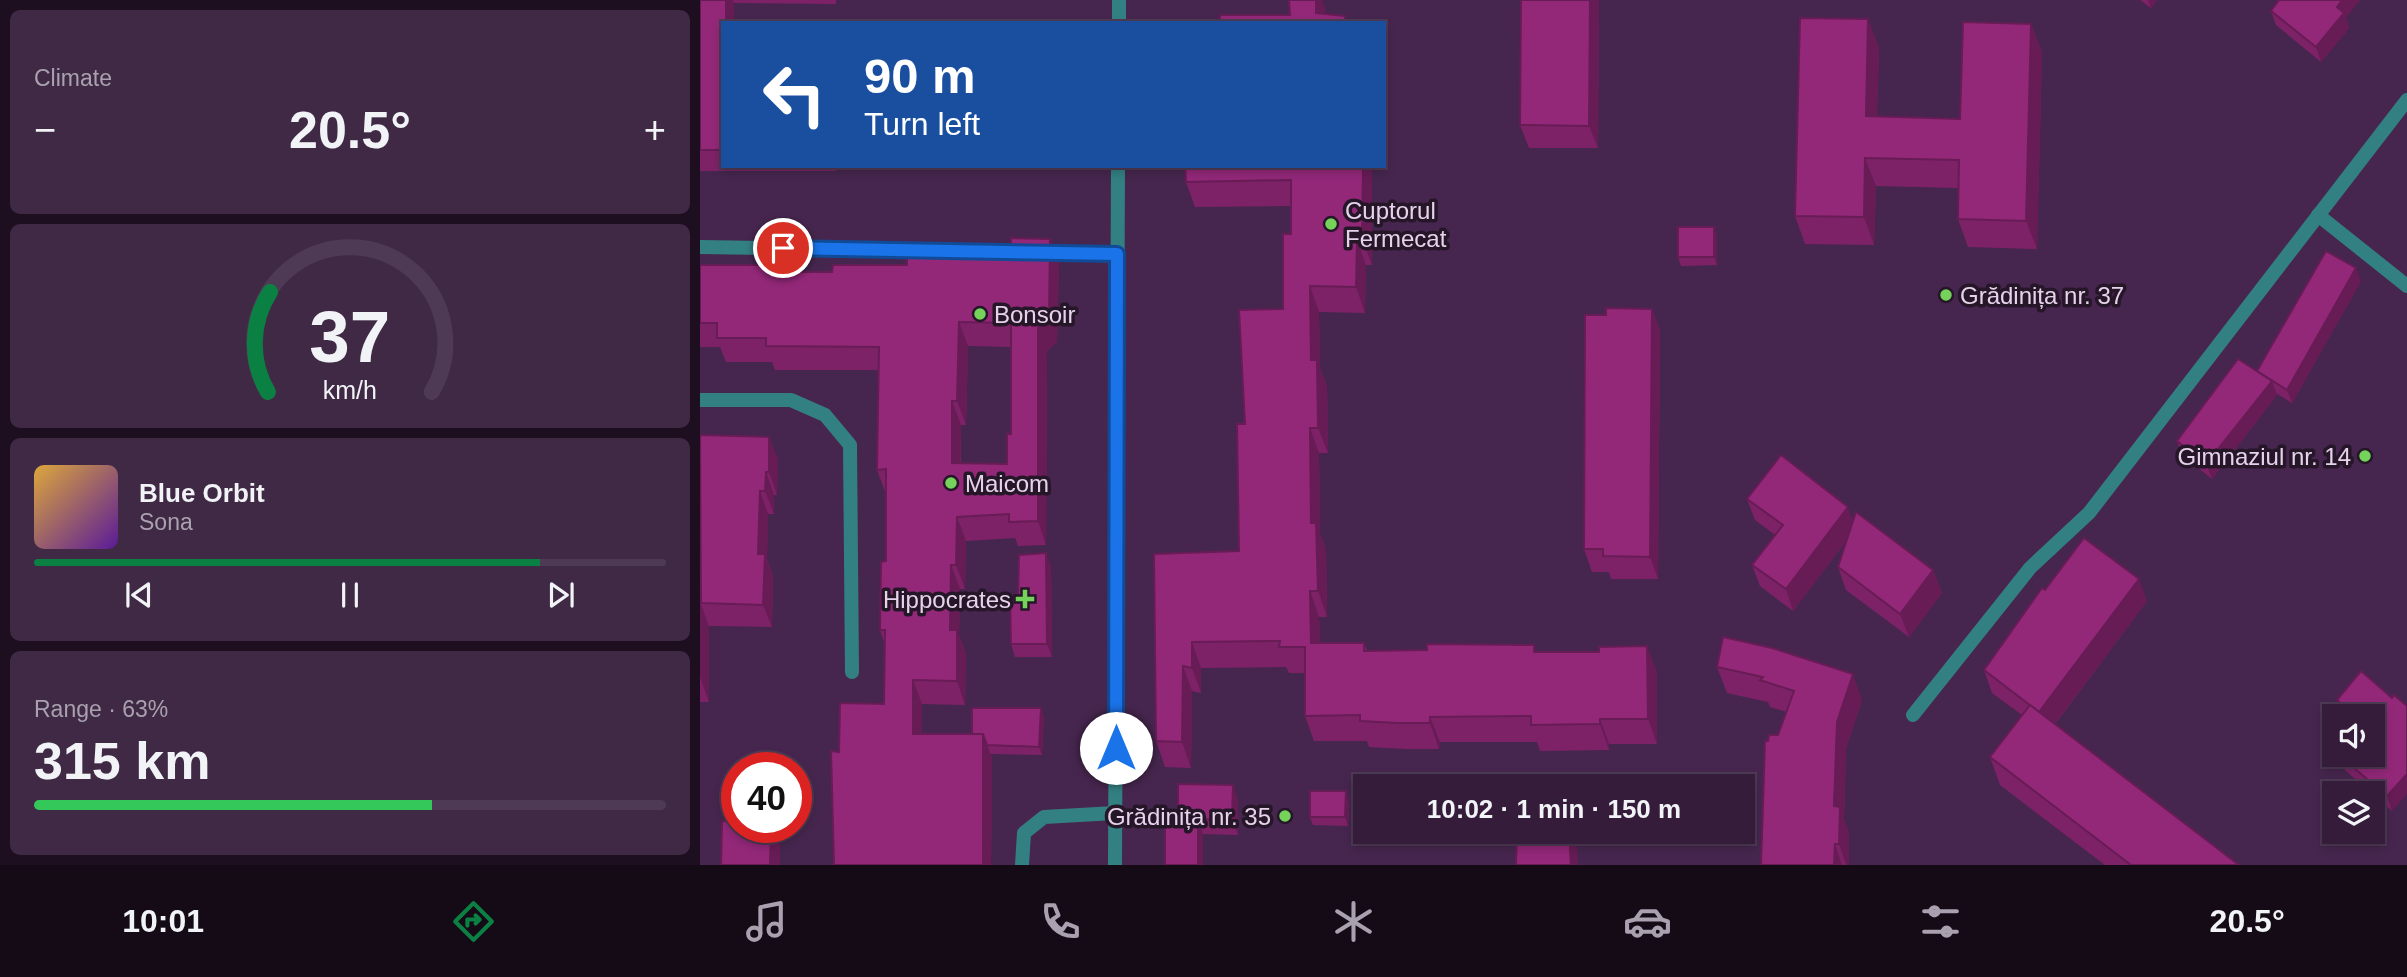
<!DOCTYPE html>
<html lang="en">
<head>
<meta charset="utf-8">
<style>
  :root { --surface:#341c3a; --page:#3f2945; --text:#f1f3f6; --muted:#a9a1af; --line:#4e3a54; --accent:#0b8043 }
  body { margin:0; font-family:Helvetica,sans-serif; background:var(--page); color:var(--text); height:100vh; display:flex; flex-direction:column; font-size:26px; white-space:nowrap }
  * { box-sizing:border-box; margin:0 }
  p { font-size:23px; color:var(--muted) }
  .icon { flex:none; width:38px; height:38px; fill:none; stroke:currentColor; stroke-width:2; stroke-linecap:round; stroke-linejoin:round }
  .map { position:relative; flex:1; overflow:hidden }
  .drawer { display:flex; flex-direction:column; gap:10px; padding:10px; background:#1d0f20; width:700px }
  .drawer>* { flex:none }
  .guide { position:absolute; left:21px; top:21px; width:665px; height:147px; border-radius:0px; box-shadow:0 4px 10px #0003,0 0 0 2px var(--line); background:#1a4fa0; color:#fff; overflow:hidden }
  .tools { position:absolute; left:1622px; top:704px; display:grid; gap:14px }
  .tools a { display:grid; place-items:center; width:63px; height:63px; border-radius:0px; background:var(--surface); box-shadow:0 4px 10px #0003,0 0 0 2px var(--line); font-size:35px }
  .speed { position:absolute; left:21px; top:752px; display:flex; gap:14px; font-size:35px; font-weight:700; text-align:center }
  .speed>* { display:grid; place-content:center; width:91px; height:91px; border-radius:50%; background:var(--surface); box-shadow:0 4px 10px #0003,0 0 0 2px var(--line); line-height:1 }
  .speed .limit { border:10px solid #d22; background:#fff; color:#111 }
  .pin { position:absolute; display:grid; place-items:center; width:60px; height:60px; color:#fff; margin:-30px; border:4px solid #fff; border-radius:50%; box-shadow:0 2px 7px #0007 }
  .me { position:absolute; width:77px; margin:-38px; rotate:0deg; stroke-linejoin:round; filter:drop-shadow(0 0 5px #0008) }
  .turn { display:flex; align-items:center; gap:24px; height:147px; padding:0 28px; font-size:32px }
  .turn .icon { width:91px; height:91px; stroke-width:2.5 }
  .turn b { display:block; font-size:49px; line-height:60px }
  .big { font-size:52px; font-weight:600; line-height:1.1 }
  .drawer .widget { flex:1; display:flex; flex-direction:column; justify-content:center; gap:10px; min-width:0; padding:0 24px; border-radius:10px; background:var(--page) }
  .drawer .dial { align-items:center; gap:0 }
  .dial svg { height:182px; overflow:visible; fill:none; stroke:var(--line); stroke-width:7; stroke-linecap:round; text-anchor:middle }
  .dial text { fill:var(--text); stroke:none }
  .song { display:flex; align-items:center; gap:21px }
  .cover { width:84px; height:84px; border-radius:10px; background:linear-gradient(135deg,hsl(40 70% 55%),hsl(270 70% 35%)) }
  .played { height:7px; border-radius:4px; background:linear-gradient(90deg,var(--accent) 80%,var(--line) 80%) }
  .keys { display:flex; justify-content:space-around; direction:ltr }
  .heat { display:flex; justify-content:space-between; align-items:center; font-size:38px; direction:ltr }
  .charge { height:10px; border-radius:5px; background:linear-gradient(90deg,#34c759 63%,var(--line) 0) }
  .trip { position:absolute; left:653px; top:774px; width:402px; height:70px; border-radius:0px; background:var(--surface); box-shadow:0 4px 10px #0003,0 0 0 2px var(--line); font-weight:600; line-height:70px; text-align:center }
  .dock { display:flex; height:112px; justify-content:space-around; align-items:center; background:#150b17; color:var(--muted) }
  .dock .icon { width:49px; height:49px }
  .dock .current { color:var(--accent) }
  .dock b { font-size:32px; color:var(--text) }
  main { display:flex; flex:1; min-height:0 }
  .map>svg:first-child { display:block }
</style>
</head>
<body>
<main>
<section class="drawer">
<div class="widget"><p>Climate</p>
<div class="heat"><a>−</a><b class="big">20.5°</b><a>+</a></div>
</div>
<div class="widget dial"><svg viewBox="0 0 100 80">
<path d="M14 69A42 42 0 1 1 86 69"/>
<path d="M14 69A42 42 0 0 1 15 25" stroke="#0b8043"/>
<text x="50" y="56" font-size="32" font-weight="700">37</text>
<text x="50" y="72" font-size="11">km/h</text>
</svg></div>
<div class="widget">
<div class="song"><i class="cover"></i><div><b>Blue Orbit</b><p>Sona</p></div></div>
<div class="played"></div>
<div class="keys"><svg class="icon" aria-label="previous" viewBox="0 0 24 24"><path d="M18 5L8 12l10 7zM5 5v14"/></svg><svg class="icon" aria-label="pause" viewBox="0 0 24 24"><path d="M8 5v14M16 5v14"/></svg><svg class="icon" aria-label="next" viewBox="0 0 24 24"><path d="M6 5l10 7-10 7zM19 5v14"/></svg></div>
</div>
<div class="widget"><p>Range · 63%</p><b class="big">315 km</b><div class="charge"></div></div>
</section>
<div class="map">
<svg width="1707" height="865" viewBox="0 0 1707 865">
  <rect width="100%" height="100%" fill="#46264e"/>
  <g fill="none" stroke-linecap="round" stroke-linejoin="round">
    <!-- service -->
    <g stroke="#338083" stroke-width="14">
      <path d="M1618,215L1707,286"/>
      <path d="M1213,715L1330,568L1389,513L1707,100"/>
      <path d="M322,865L324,833L344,817L415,813"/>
    </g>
    <!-- minor -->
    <g stroke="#338083" stroke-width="14">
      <path d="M0,247L293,252"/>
      <path d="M338,253L417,254"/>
      <path d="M0,400H91L125,415L150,445L152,672"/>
    </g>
    <!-- tertiary -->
    <g stroke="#338083" stroke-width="14">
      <path d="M419,23V0"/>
      <path d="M415,865L418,166"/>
    </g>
  </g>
  <!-- wall -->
  <g fill="#7e2268" fill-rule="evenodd">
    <path d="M0,0H136V4L34,3V23H23V166H136V171H0Z"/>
    <path d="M899,0L898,148H829L820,125Z"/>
    <path d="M1440,0H1457L1451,8Z"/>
    <path d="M1571,11L1646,18L1649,28L1621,62L1576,25Z"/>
    <path d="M1331,24L1342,52L1337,249L1268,247L1258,219V188L1176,186L1174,245L1105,244L1095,216L1179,47L1177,116L1260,119Z"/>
    <path d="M485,166H672V265H666L665,313L619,312L620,369L627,386L628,453H619L620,534L626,549L627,617H619L620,643H664L667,650L837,652L957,672V744H909V750L840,751L837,742H740L739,749H706L669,747L667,741H614L605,716V673H589L586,667L501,668V693L492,691L491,768L465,767L456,741L454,554L539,551L545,424L583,309L591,234V206L495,207L486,182Z"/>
    <path d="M1017,235V265L981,266L978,257Z"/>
    <path d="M350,239L359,263L357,342L347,351L346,545L318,546L315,538L266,541L265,589H260L259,635L266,654L265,705L222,704L221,734H272L344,716L342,755L290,754L292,758L291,865H134L139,752L184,704L185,645L180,630L186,561V494L177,470L179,370H75L72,362H26L20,347H0V265L72,272H132L207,265L311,245ZM268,346L311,347V434L307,464L261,463V425H266Z"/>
    <path d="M1661,281L1592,403L1576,393L1577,395L1512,479L1482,455L1477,441Z"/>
    <path d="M952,309L960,331L958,579H911L909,572H892L884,549L906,315Z"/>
    <path d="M0,435L78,459L77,495H74V514H68L67,559L73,577L72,627L9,626V702H0Z"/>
    <path d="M1047,499L1153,521L1233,570L1242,593L1209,637L1146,590L1138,567L1147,540L1093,611L1060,586L1052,565L1075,535L1055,520Z"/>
    <path d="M351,566L352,657H315L311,644L318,596Z"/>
    <path d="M1345,590L1447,601L1355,724L1539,865H1405L1300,785L1290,757L1322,715L1292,693L1284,670Z"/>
    <path d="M1023,637L1162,700L1146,748L1144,819L1149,833V865H1061L1068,741L1078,735L1087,712L1070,707L1068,702L1027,693L1017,667Z"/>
    <path d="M1692,698V811L1673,794V793H1671L1645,770L1640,756L1673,754V716H1644L1642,714L1637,700Z"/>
    <path d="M665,793V827L659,828L656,819Z"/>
    <path d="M649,799L648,826L613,825L610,817Z"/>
    <path d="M538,800V835L503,834V865H465L478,812Z"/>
  </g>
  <!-- shaded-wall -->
  <g fill="#671c55">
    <path d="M26,0H33L34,3V23H26Z"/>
    <path d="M616,0H622L625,8V23L616,13Z"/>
    <path d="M890,0H899L898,148L889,126Z"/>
    <path d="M1448,0H1457L1451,8Z"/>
    <path d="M1642,0H1660L1646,18L1649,28L1621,62L1616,47L1637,7Z"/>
    <path d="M1168,19L1179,47L1176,144L1166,116Z"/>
    <path d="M1331,24L1342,52L1337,249L1326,221Z"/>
    <path d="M1165,158L1176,186L1174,245L1164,217Z"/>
    <path d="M663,166H672V265L662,239Z"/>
    <path d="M1014,227L1017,235V265L1014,257Z"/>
    <path d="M350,239L359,263L357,342L347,351L346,545L338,521V327Z"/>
    <path d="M657,240L666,265L665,313L656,287Z"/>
    <path d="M1656,268L1661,281L1592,403L1587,390Z"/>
    <path d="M610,286L619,312L620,369L627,386L628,453L618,428L611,360Z"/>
    <path d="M952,309L960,331L958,579L950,557Z"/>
    <path d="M259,322L268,346L266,425L257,401Z"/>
    <path d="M1572,381L1577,395L1512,479L1506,464Z"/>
    <path d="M252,401L261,425L260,487L252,463Z"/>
    <path d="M610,428L619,453L620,534L626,549L627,617L618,591L611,523Z"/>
    <path d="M69,437L78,459L77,495L69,472Z"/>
    <path d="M66,472L74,495V514L65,491Z"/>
    <path d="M60,491L68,514L67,559L73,577L72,627L63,605L58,554Z"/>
    <path d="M1148,507L1156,528L1093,611L1086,589Z"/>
    <path d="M257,517L266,541L265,589L256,565Z"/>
    <path d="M346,553L351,566L352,657L347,644Z"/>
    <path d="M251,565L260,589L259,635L266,654L265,705L257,681L250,630Z"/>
    <path d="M1233,570L1242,593L1209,637L1200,614Z"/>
    <path d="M1439,579L1447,601L1347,734L1339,712Z"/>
    <path d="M610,591L619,617L621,669L611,643Z"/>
    <path d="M0,601L9,627V702L0,677Z"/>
    <path d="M492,642L501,668V693L492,668Z"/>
    <path d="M947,646L957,672V744L948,719Z"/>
    <path d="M483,666L492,691L491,768L482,742Z"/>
    <path d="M1153,674L1162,700L1146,748L1144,819L1149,833V865H1146L1139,844L1134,806L1137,722Z"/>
    <path d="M213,680L222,704L221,758L213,734Z"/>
    <path d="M341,708L344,716L342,755L339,747Z"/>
    <path d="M730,717L740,742L739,749L730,723Z"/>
    <path d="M900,719L909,744V750L900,724Z"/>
    <path d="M283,734L292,758L291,865H283Z"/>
    <path d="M1707,774V794L1692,811L1687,796Z"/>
    <path d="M533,785L538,800V835L532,820Z"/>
    <path d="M646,791L649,799L648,826L645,817Z"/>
    <path d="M498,819L503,834V865H498Z"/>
    <path d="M71,828H73L80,846V865H70Z"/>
    <path d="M869,831H871L877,848L878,865H871Z"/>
    <path d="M1135,844L1142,865H1134Z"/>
  </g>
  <!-- building -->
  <g fill="#932879" stroke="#671c55" stroke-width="2" fill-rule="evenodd">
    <path d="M0,0H26V23H23V150H0Z"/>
    <path d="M589,0H616V13L645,16V23H511V20H520V15H590Z"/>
    <path d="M821,0H890L889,126L820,125Z"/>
    <path d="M1579,0H1642L1637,7L1644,13L1616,47L1571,11Z"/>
    <path d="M1100,18L1168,19L1166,116L1260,119L1263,22L1331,24L1326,221L1258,219L1259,160L1165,158L1164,217L1095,216Z"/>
    <path d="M485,166H663L662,239L657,240L656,287L610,286L611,360H617L618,428H610L611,523H616L618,591H610L611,643H664V651L727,650V644L834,645V652H899V647L947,646L948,719H900V724L831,725V716L730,717V723H697L660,721V715L605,716V647H579L580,641L492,642V668L483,666L482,742L456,741L454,554L539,551L537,424H545L539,310L583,309V234H591V180L486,182Z"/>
    <rect x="978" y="227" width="36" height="30"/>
    <path d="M311,238L350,239L349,318L338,327V521L309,522V514L257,517L256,565H251L250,630H257V681L213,680V734H283V865H134L131,751L139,752L140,703L184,704L185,630H180L181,562L186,561V469L177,470L179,347L66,346V338H17V323H0V265H69V272H132L133,265H207V255L275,252V245H311ZM259,322L311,323V434H307V464L252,463V401H257Z"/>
    <path d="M1626,251L1656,268L1587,390L1557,371Z"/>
    <path d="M906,308L952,309L950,557L903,556V549H884L885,315H906Z"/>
    <path d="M1538,359L1572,381L1506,464L1477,441Z"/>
    <path d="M0,435L69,437V472H66L65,491H60L58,554H65L63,605L1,603Z"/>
    <path d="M1081,455L1148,507L1086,589L1052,565L1083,525L1047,499Z"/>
    <path d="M1156,512L1233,570L1200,614L1138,567Z"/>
    <path d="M1384,538L1439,579L1339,712L1284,670L1342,588L1345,590Z"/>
    <path d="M346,553L347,644H311L310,597L318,596L319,555Z"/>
    <path d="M1023,637L1072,648L1153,674L1137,722L1134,806L1140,807L1139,844H1135L1134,865H1061L1065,741H1068L1069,735H1078L1094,691L1060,680L1063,677L1017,667Z"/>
    <path d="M1661,671L1692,698L1694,695L1707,706V774L1687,796L1640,756L1642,754H1673V716H1655L1637,700Z"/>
    <path d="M1330,705L1539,865H1431L1290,757Z"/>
    <path d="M272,708H341L339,747L287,745L283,734H272Z"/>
    <path d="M478,784L533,785L532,820L498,819V865H465V812H478Z"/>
    <path d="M610,791H646L645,817H610Z"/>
    <path d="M654,793H665V819H656Z"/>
    <path d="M22,821H37V828H71L70,865H21Z"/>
    <path d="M817,831H869L871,865H816Z"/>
  </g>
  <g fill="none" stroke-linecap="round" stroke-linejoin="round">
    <!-- route casing -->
    <g stroke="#114b97" stroke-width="18">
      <path id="route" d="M83,248L417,254L416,748"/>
    </g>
    <!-- route -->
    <use href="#route" stroke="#1a73e8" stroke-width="12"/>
  </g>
  <!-- markers -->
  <g fill="#75d25b" stroke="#251628" stroke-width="2.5">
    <circle cx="631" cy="224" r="7"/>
    <circle cx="1246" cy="295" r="7"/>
    <circle cx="280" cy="314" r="7"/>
    <circle cx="1665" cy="456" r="7"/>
    <circle cx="251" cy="483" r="7"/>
    <path d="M321.5 588.5h7v7h7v7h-7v7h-7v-7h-7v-7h7z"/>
    <circle cx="585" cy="816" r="7"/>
  </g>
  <g text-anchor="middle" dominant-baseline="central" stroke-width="7" stroke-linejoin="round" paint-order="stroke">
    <!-- poi labels -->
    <g font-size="24" fill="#e6d2eb" stroke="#251628" text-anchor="start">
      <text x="645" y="210">Cuptorul<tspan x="645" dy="28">Fermecat</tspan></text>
      <text x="1260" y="295">Grădinița nr. 37</text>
      <text x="294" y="314">Bonsoir</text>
      <text x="1651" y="456" text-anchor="end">Gimnaziul nr. 14</text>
      <text x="265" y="483">Maicom</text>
      <text x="311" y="599" text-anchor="end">Hippocrates</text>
      <text x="571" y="816" text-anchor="end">Grădinița nr. 35</text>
    </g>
  </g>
</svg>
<div class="tools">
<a><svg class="icon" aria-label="sound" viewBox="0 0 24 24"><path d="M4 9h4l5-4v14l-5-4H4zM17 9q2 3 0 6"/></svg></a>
<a><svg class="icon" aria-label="layers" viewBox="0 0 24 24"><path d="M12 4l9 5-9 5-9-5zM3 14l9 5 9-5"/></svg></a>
</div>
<div class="speed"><div class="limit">40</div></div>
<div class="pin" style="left:83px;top:248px;background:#d93025"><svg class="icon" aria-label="arrive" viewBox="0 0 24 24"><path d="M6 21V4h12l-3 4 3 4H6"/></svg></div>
<svg class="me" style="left:416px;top:748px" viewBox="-20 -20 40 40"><circle r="19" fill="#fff"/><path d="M0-13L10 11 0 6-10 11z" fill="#1a73e8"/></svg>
<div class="trip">10:02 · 1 min · 150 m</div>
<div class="guide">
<div class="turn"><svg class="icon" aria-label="left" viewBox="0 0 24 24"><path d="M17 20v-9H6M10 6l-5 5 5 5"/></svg><div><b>90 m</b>Turn left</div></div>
</div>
</div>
</main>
<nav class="dock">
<b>10:01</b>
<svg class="icon current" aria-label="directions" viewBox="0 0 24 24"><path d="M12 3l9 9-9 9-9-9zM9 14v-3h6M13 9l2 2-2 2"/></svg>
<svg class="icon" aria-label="music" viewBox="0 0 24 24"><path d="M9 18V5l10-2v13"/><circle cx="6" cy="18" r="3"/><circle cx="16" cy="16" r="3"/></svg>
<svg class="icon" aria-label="phone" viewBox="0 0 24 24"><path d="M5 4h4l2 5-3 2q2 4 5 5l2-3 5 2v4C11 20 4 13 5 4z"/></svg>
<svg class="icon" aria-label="climate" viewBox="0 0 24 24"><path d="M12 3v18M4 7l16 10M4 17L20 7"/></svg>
<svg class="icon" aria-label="car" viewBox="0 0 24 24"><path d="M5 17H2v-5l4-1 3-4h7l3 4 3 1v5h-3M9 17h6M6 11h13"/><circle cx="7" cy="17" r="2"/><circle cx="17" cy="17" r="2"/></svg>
<svg class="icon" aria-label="filters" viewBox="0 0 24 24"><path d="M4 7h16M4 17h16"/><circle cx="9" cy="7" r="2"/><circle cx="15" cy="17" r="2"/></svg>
<b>20.5°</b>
</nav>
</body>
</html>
